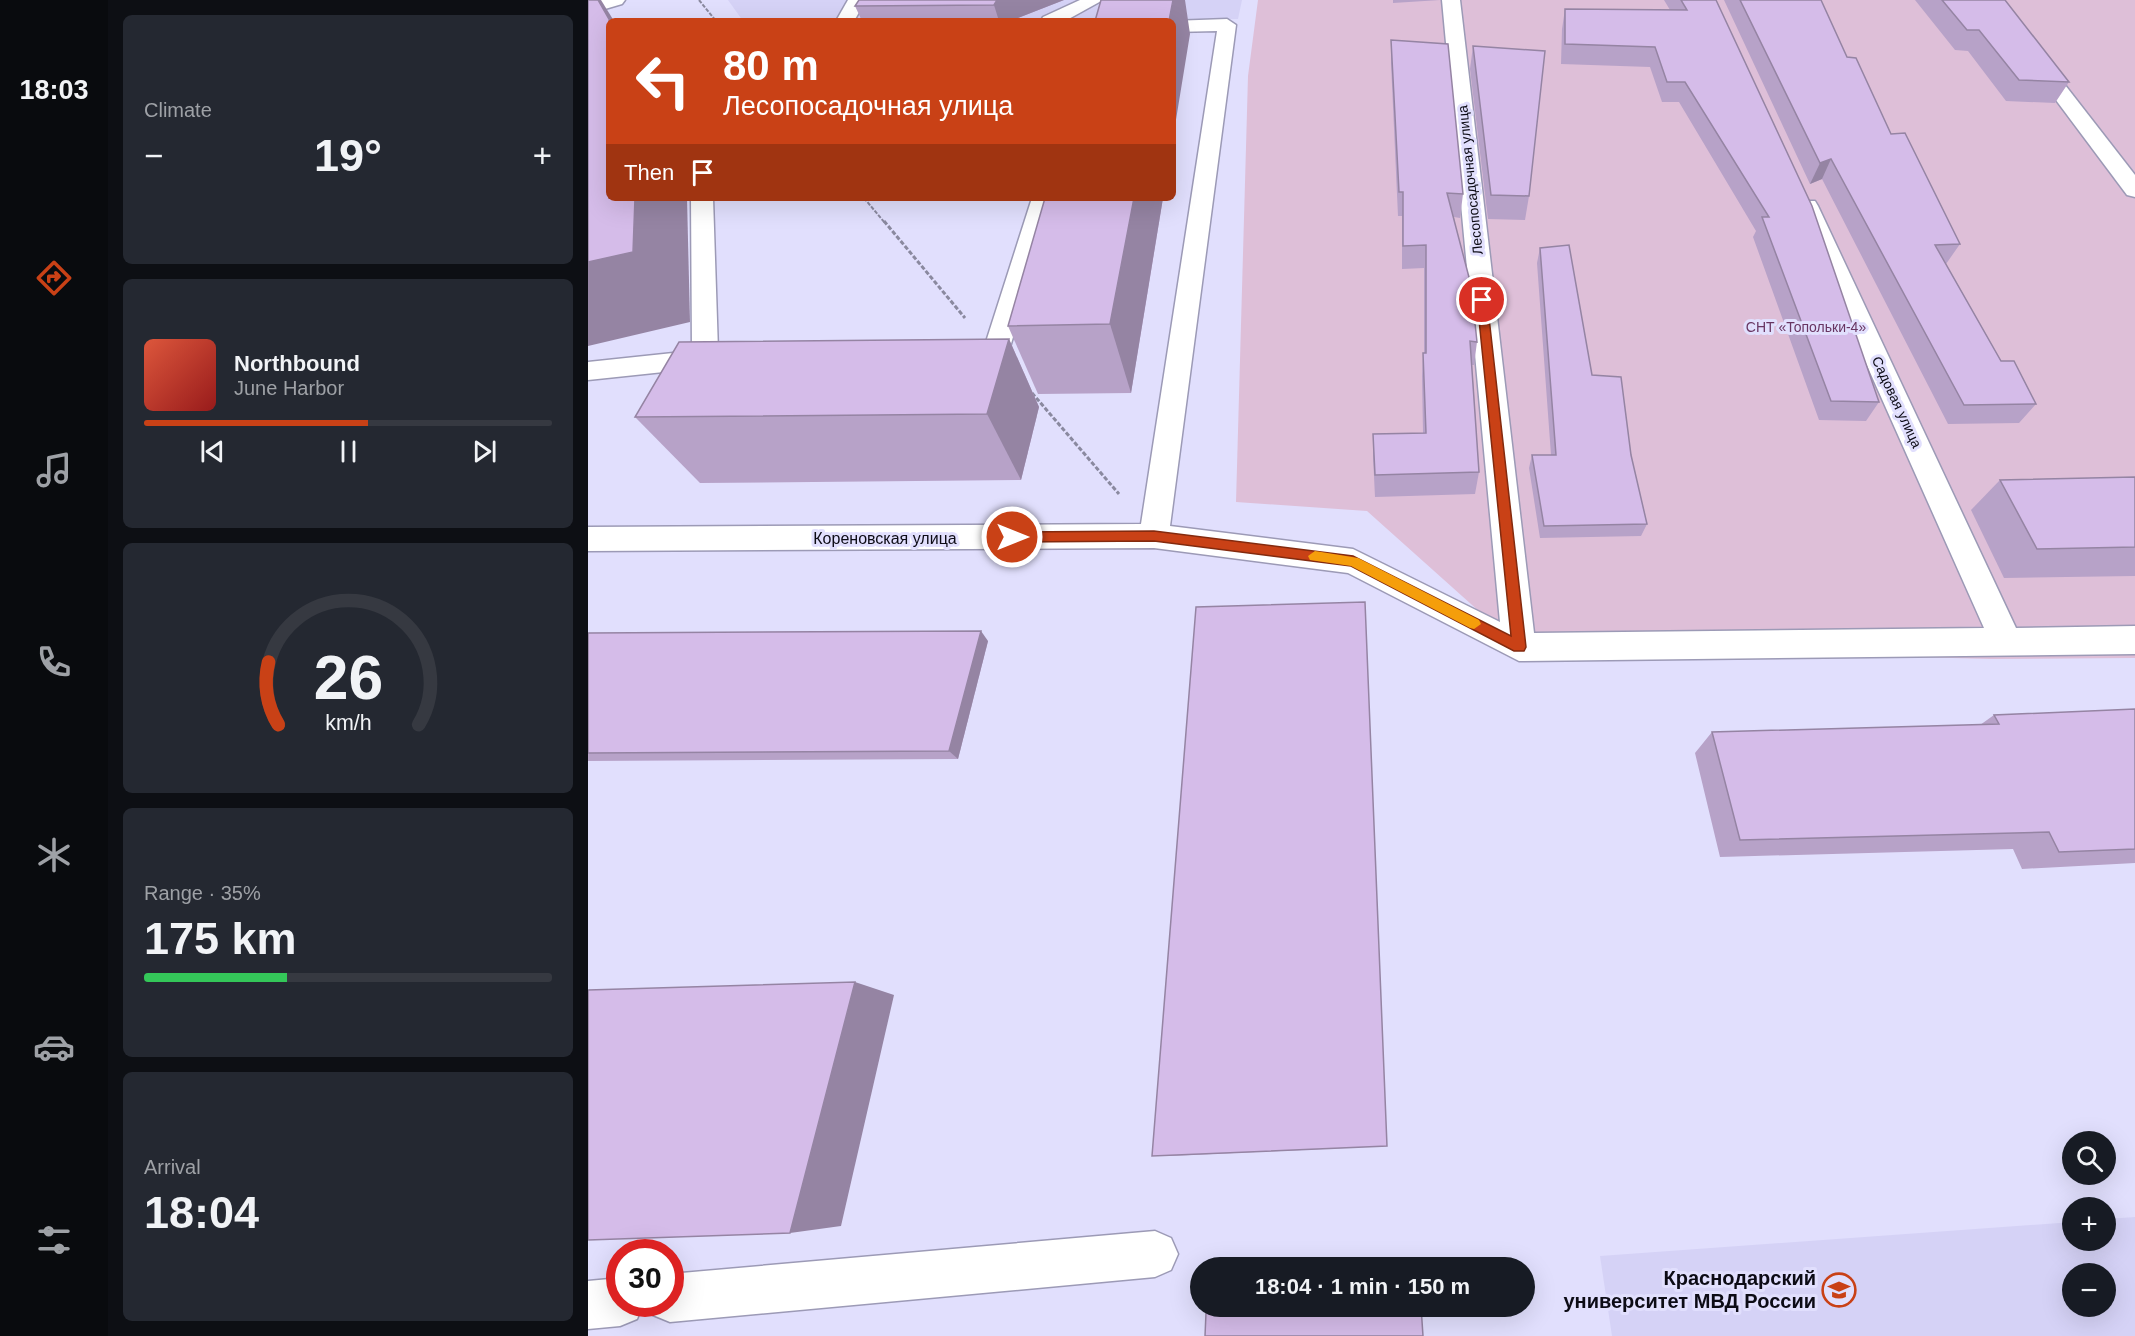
<!DOCTYPE html>
<html lang="en">
<head>
<meta charset="utf-8">
<style>
  :root { --surface:#171b24; --page:#242831; --text:#f1f3f6; --muted:#9ea1a6; --line:#363941; --accent:#c94116 }
  body { margin:0; font-family:Helvetica,sans-serif; background:var(--page); color:var(--text); height:100vh; display:flex; flex-direction:column; font-size:22px; white-space:nowrap }
  * { box-sizing:border-box; margin:0 }
  p { font-size:20px; color:var(--muted) }
  .icon { flex:none; width:33px; height:33px; fill:none; stroke:currentColor; stroke-width:2; stroke-linecap:round; stroke-linejoin:round }
  .map { position:relative; flex:1; overflow:hidden }
  .side { display:flex; flex-direction:column; gap:15px; padding:15px; background:#0d0f14; width:480px }
  .side>* { flex:none }
  .banner { position:absolute; left:18px; top:18px; width:570px; height:183px; border-radius:9px; box-shadow:0 6px 24px #0002; background:#c94116; color:#fff; overflow:hidden }
  .tools { position:absolute; left:1474px; top:1131px; display:grid; gap:12px }
  .tools a { display:grid; place-items:center; width:54px; height:54px; border-radius:50%; background:var(--surface); box-shadow:0 6px 24px #0002; font-size:30px }
  .speed { position:absolute; left:18px; top:1239px; display:flex; gap:12px; font-size:30px; font-weight:700; text-align:center }
  .speed>* { display:grid; place-content:center; width:78px; height:78px; border-radius:50%; background:var(--surface); box-shadow:0 6px 24px #0002; line-height:1 }
  .speed .limit { border:9px solid #d22; background:#fff; color:#111 }
  .pin { position:absolute; display:grid; place-items:center; width:51px; height:51px; color:#fff; margin:-26px; border:3px solid #fff; border-radius:50%; box-shadow:0 2px 6px #0007 }
  .me { position:absolute; width:66px; margin:-33px; rotate:90deg; stroke-linejoin:round; filter:drop-shadow(0 0 4px #0008) }
  .turn { display:flex; align-items:center; gap:21px; height:126px; padding:0 18px; font-size:27px }
  .turn .icon { width:78px; height:78px; stroke-width:2.5 }
  .turn b { display:block; font-size:42px; line-height:51px }
  .then { display:flex; align-items:center; height:57px; padding:0 18px; background:#0003; gap:12px; font-size:22px }
  .big { font-size:45px; font-weight:800; line-height:1.1 }
  .side .widget { flex:1; display:flex; flex-direction:column; justify-content:center; gap:9px; min-width:0; padding:0 21px; border-radius:9px; background:var(--page) }
  .side .dial { align-items:center; gap:0 }
  .dial svg { height:156px; overflow:visible; fill:none; stroke:var(--line); stroke-width:7; stroke-linecap:round; text-anchor:middle }
  .dial text { fill:var(--text); stroke:none }
  .song { display:flex; align-items:center; gap:18px }
  .cover { width:72px; height:72px; border-radius:9px; background:linear-gradient(135deg,hsl(10 70% 55%),hsl(0 70% 35%)) }
  .played { height:6px; border-radius:3px; background:linear-gradient(90deg,var(--accent) 55%,var(--line) 55%) }
  .keys { display:flex; justify-content:space-around; direction:ltr }
  .heat { display:flex; justify-content:space-between; align-items:center; font-size:33px; direction:ltr }
  .charge { height:9px; border-radius:4px; background:linear-gradient(90deg,#34c759 35%,var(--line) 0) }
  .trip { position:absolute; left:602px; top:1257px; width:345px; height:60px; border-radius:30px; background:var(--surface); box-shadow:0 6px 24px #0002; font-weight:800; line-height:60px; text-align:center }
  main { display:flex; flex:1; min-height:0 }
  .tab-bar { display:flex; flex-direction:column; width:108px; justify-content:space-around; align-items:center; background:#090b0e; color:var(--muted) }
  .tab-bar .icon { width:42px; height:42px }
  .tab-bar .on { color:var(--accent) }
  .tab-bar b { font-size:27px; color:var(--text) }
  .map>svg:first-child { display:block }
</style>
</head>
<body>
<main>
<nav class="tab-bar">
<b>18:03</b>
<svg class="icon on" aria-label="directions" viewBox="0 0 24 24"><path d="M12 3l9 9-9 9-9-9zM9 14v-3h6M13 9l2 2-2 2"/></svg>
<svg class="icon" aria-label="music" viewBox="0 0 24 24"><path d="M9 18V5l10-2v13"/><circle cx="6" cy="18" r="3"/><circle cx="16" cy="16" r="3"/></svg>
<svg class="icon" aria-label="phone" viewBox="0 0 24 24"><path d="M5 4h4l2 5-3 2q2 4 5 5l2-3 5 2v4C11 20 4 13 5 4z"/></svg>
<svg class="icon" aria-label="climate" viewBox="0 0 24 24"><path d="M12 3v18M4 7l16 10M4 17L20 7"/></svg>
<svg class="icon" aria-label="car" viewBox="0 0 24 24"><path d="M5 17H2v-5l4-1 3-4h7l3 4 3 1v5h-3M9 17h6M6 11h13"/><circle cx="7" cy="17" r="2"/><circle cx="17" cy="17" r="2"/></svg>
<svg class="icon" aria-label="filters" viewBox="0 0 24 24"><path d="M4 7h16M4 17h16"/><circle cx="9" cy="7" r="2"/><circle cx="15" cy="17" r="2"/></svg>
</nav>
<section class="side">
<div class="widget"><p>Climate</p>
<div class="heat"><a>−</a><b class="big">19°</b><a>+</a></div>
</div>
<div class="widget">
<div class="song"><i class="cover"></i><div><b>Northbound</b><p>June Harbor</p></div></div>
<div class="played"></div>
<div class="keys"><svg class="icon" aria-label="previous" viewBox="0 0 24 24"><path d="M18 5L8 12l10 7zM5 5v14"/></svg><svg class="icon" aria-label="pause" viewBox="0 0 24 24"><path d="M8 5v14M16 5v14"/></svg><svg class="icon" aria-label="next" viewBox="0 0 24 24"><path d="M6 5l10 7-10 7zM19 5v14"/></svg></div>
</div>
<div class="widget dial"><svg viewBox="0 0 100 80">
<path d="M14 69A42 42 0 1 1 86 69"/>
<path d="M14 69A42 42 0 0 1 9 37" stroke="#c94116"/>
<text x="50" y="56" font-size="32" font-weight="700">26</text>
<text x="50" y="72" font-size="11">km/h</text>
</svg></div>
<div class="widget"><p>Range · 35%</p><b class="big">175 km</b><div class="charge"></div></div>
<div class="widget"><p>Arrival</p><b class="big">18:04</b></div>
</section>
<div class="map">
<svg width="1547" height="1336" viewBox="0 0 1547 1336">
  <rect width="100%" height="100%" fill="#e1dffd"/>
  <!-- built -->
  <g fill="#d5d2f6" fill-rule="evenodd">
    <path d="M140,0H654L650,19L501,21H155Z"/>
    <path d="M1547,1217V1336H1024L1012,1256L1485,1222V1240H1518V1219ZM1485,1274H1518V1306H1485Z"/>
  </g>
  <!-- green -->
  <path fill="#debfd8" d="M670,0H1547V658L1403,659L931,647L779,511L648,502L660,76Z"/>
  <g fill="none" stroke-linecap="round" stroke-linejoin="round">
    <!-- minor casing -->
    <g stroke="#9c9ab6" stroke-width="3">
      <g id="minor">
        <path d="M10,0H37L34,4L0,14V3Z"/>
        <path d="M260,0H278L266,21H248Z"/>
        <path d="M492,0H515L477,21H453L455,17Z"/>
        <path d="M854,0H872L946,633L1396,628L1208,206L1211,201H1227L1230,206L1428,628L1547,626V654L931,661L760,573L566,548L0,551V527L553,524L629,31L585,32V21H583L639,19L648,25L582,526L765,549L912,622Z"/>
        <path d="M1393,0H1411L1547,175V197L1539,195Z"/>
        <path d="M103,198H125L130,351L136,358L132,364L123,367L0,380V362L104,351Z"/>
        <path d="M444,198H466L420,354L416,360L407,363L370,360L366,354L370,348L397,345Z"/>
        <path d="M567,1231L583,1238L590,1254L583,1270L567,1277L82,1322L65,1315L61,1304H82V1274Z"/>
        <path d="M32,1278V1304H55L49,1319L32,1326L0,1329V1281Z"/>
      </g>
    </g>
    <!-- path-far1 -->
    <g stroke="#8a899f" stroke-width="2" stroke-dasharray="4 1.5" stroke-linecap="butt">
      <path d="M111,0L128,21"/>
      <path d="M276,198L297,223"/>
    </g>
    <!-- path -->
    <g stroke="#8a899f" stroke-width="3" stroke-dasharray="4.5 2" stroke-linecap="butt">
      <path d="M296,221L377,318"/>
      <path d="M444,393L531,494"/>
    </g>
    <!-- minor -->
    <use href="#minor" fill="#fff" fill-rule="evenodd"/>
  </g>
  <!-- wall -->
  <g fill="#b7a2c8">
    <path d="M476,0L422,21H274L267,6Z"/>
    <path d="M805,0H852L805,3Z"/>
    <path d="M1076,0H1128L1291,402L1278,421L1231,420L1165,237L1168,231L1091,102H1074L1062,67L973,64L974,29L977,9L1082,10Z"/>
    <path d="M1136,0H1233L1259,57L1303,134L1372,244L1358,264L1413,361L1448,404L1431,423L1360,424L1234,179L1222,184Z"/>
    <path d="M1327,0H1417L1481,82L1467,103L1418,101L1380,51L1367,50Z"/>
    <path d="M803,40L875,194L872,218L866,217L889,342L886,365H884L891,472L887,494L787,497L785,456V434L835,433L834,376L835,353H836V268L814,269V216H810L803,63Z"/>
    <path d="M885,46L941,196L937,220L900,219L882,69Z"/>
    <path d="M457,198H575L543,393L450,394L420,326Z"/>
    <path d="M952,248L1004,375L1043,455L1059,524L1053,536L952,538L941,468L944,455H963L949,263Z"/>
    <path d="M421,339L451,407L433,480L112,483L47,417Z"/>
    <path d="M1547,477V576L1416,578L1383,510L1412,480Z"/>
    <path d="M0,633L400,641L370,759L0,761Z"/>
    <path d="M1547,709V863L1434,869L1425,849L1132,857L1107,753L1124,732L1392,725L1406,715Z"/>
    <path d="M799,1146L582,1156H564Z"/>
    <path d="M624,1306H833L618,1313Z"/>
  </g>
  <!-- shaded-wall -->
  <g fill="#9584a3">
    <path d="M10,0H13L26,21H22Z"/>
    <path d="M408,0H479H476L422,21H411L406,5Z"/>
    <path d="M585,0H597L602,34L585,138V21H581Z"/>
    <path d="M1243,159L1234,179L1222,184L1232,163Z"/>
    <path d="M47,198H99L102,322L0,346V262Z"/>
    <path d="M546,198H575L543,393L522,324Z"/>
    <path d="M421,339L451,407L433,480L399,414Z"/>
    <path d="M393,631L400,641L370,759L361,751Z"/>
    <path d="M267,982L306,995L253,1226L202,1233Z"/>
  </g>
  <!-- building -->
  <g fill="#d5bce9" stroke="#9584a3" stroke-width="1.5">
    <path d="M0,0H10L22,21H21V198H47L45,252L0,262Z"/>
    <path d="M271,0H409L406,5L267,6Z"/>
    <path d="M513,0H585L581,21H507Z"/>
    <path d="M1093,0H1128L1224,206L1291,402L1243,401L1174,217H1181L1097,82H1079L1067,47L977,44V9L1099,10Z"/>
    <path d="M1152,0H1233L1259,57L1268,58L1303,134L1317,133L1372,244L1347,245L1413,361H1426L1448,404L1376,405L1243,159L1232,163Z"/>
    <path d="M1354,0H1417L1481,82L1431,80L1391,30H1379Z"/>
    <path d="M803,40L860,44L875,194L859,193L883,285L889,342L882,341L891,472L787,475L785,434L838,433L835,353H838V245L815,246V192H811Z"/>
    <path d="M885,46L957,51L941,196L903,195Z"/>
    <path d="M457,198H546L522,324L420,326Z"/>
    <path d="M981,245L1004,375L1033,377L1043,455L1059,524L956,526L944,455H968L952,248Z"/>
    <path d="M421,339L399,414L47,417L91,342Z"/>
    <path d="M1547,477V547L1449,549L1412,480Z"/>
    <path d="M777,602L799,1146L564,1156L608,607Z"/>
    <path d="M393,631L361,751L0,753V633Z"/>
    <path d="M1547,709V849L1471,852L1461,832L1152,840L1124,732L1411,724L1406,715Z"/>
    <path d="M267,982L202,1233L0,1240V990Z"/>
    <path d="M699,1306H833L835,1336H617L618,1313Z"/>
  </g>
  <!-- route -->
  <path fill="#c94116" stroke="#832a0e" stroke-width="1.5" d="M894,297L899,300L938,647L936,651H926L763,566L566,541L424,542L418,537L424,532L566,531L765,556L923,636L889,300Z"/>
  <!-- slow -->
  <path fill="#f59e0b" d="M727,551L770,558L891,620L893,624L886,629L882,628L763,566L722,560L720,556Z"/>
  <!-- icons -->
  <defs>
    <g id="university-ring" transform="scale(1.725)"><circle r="9.5" fill="#e1dffd" stroke="#c94116" stroke-width="1.5"/><path d="M0-5L7-2L0 1L-7-2ZM-4 1L0 2.5L4 1V4Q0 6-4 4Z" fill="#c94116"/></g>
  </defs>
  <g fill-rule="evenodd">
    <use href="#university-ring" x="1251" y="1290"/>
  </g>
  <g text-anchor="middle" dominant-baseline="central" stroke-width="6" stroke-linejoin="round" paint-order="stroke">
    <!-- far-street labels -->
    <g font-size="14" fill="#0c0b15" stroke="#e1dffd">
      <text transform="translate(882 180) rotate(-96)">Лесопосадочная улица</text>
      <text transform="translate(1309 402) rotate(65)">Садовая улица</text>
    </g>
    <!-- far-park labels -->
    <g font-size="14" fill="#683562" stroke="#e1dffd">
      <text x="1218" y="327">СНТ «Топольки-4»</text>
    </g>
    <!-- street labels -->
    <g font-size="16" fill="#0c0b15" stroke="#e1dffd">
      <text x="297" y="538">Кореновская улица</text>
    </g>
    <!-- near-poi labels -->
    <g font-size="20" font-weight="bold" fill="#0c0b15" stroke="#e1dffd" text-anchor="end">
      <text x="1228" y="1278">Краснодарский<tspan x="1228" dy="23">университет МВД России</tspan></text>
    </g>
  </g>
</svg>
<div class="tools">
<a><svg class="icon" aria-label="search" viewBox="0 0 24 24"><circle cx="10" cy="10" r="6"/><path d="M15 15l6 6"/></svg></a>
<a>+</a>
<a>−</a>
</div>
<div class="speed"><div class="limit">30</div></div>
<div class="pin" style="left:894px;top:300px;background:#d93025"><svg class="icon" aria-label="arrive" viewBox="0 0 24 24"><path d="M6 21V4h12l-3 4 3 4H6"/></svg></div>
<svg class="me" style="left:424px;top:537px" viewBox="-20 -20 40 40"><circle r="17" fill="#c94116" stroke="#fff" stroke-width="3"/><path d="M0-11L8 9 0 5-8 9z" fill="#fff"/></svg>
<div class="trip">18:04 · 1 min · 150 m</div>
<div class="banner">
<div class="turn"><svg class="icon" aria-label="left" viewBox="0 0 24 24"><path d="M17 20v-9H6M10 6l-5 5 5 5"/></svg><div><b>80 m</b>Лесопосадочная улица</div></div>
<div class="then">Then<svg class="icon" aria-label="arrive" viewBox="0 0 24 24"><path d="M6 21V4h12l-3 4 3 4H6"/></svg></div>
</div>
</div>
</main>
</body>
</html>
